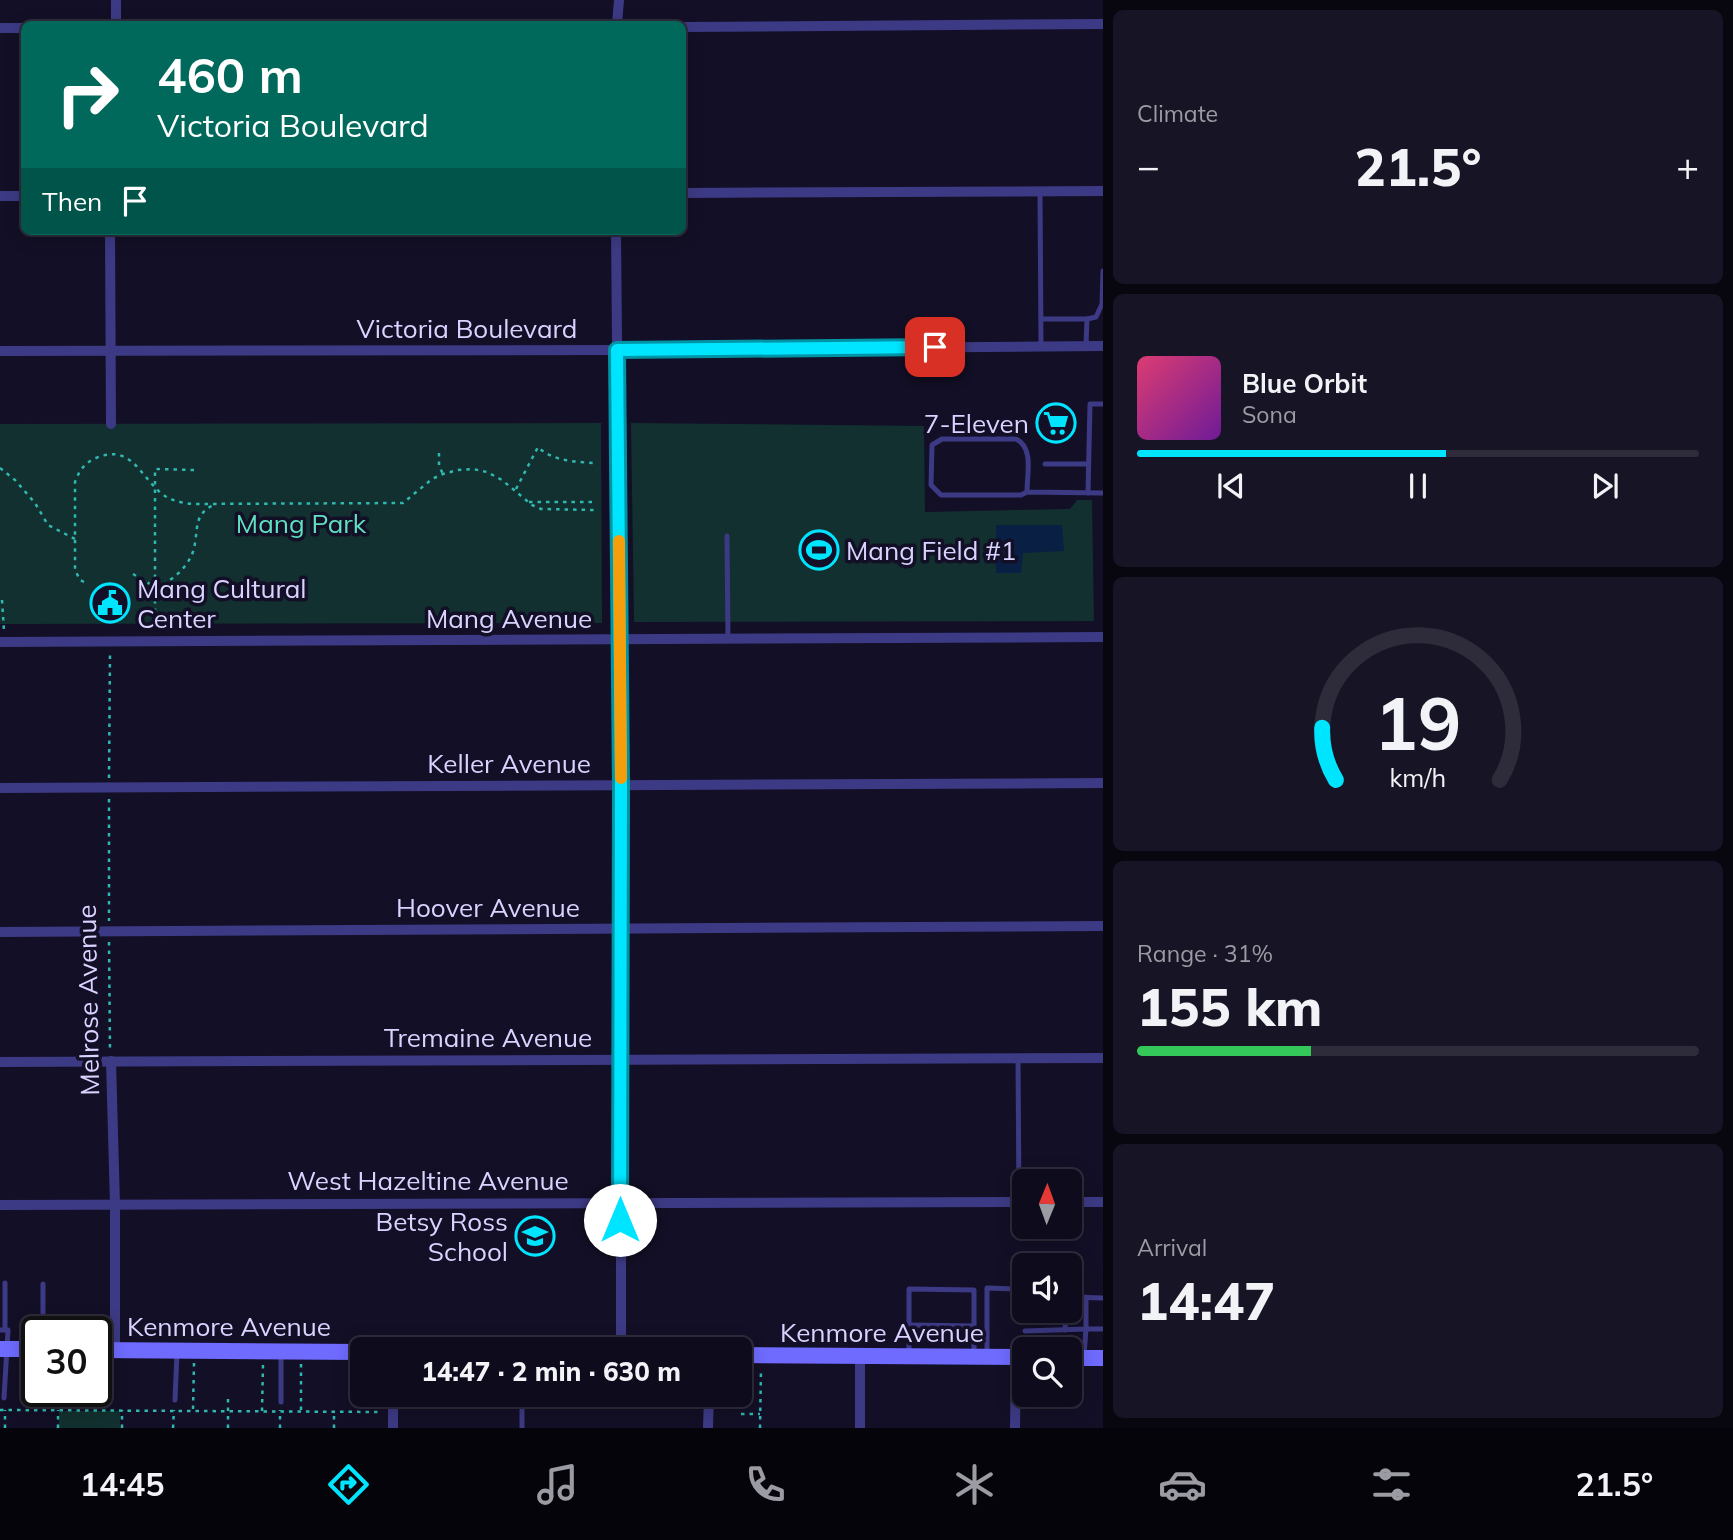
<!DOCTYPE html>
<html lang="en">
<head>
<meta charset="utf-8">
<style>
  :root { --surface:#0e0b1c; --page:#171425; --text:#f1f3f6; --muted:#9b9ba3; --line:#2e2b3b; --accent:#00e5ff }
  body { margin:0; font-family:Mulish,sans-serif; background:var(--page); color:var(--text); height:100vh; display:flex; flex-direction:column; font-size:26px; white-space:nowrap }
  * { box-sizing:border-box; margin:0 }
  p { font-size:23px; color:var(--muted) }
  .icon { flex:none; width:38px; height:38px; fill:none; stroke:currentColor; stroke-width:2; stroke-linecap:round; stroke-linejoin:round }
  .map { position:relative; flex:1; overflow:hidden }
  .panel { display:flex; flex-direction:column; gap:10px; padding:10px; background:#08060f; width:630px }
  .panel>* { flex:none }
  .top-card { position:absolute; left:21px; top:21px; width:665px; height:214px; border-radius:10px; box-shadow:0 4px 18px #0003,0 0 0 2px var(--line); background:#00695c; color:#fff; overflow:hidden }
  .needle { width:46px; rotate:1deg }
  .tools { position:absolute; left:1012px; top:1169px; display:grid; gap:14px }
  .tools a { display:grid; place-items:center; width:70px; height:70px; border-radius:10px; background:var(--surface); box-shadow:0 4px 18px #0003,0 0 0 2px var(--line); font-size:35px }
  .speed { position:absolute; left:21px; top:1316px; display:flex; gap:14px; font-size:35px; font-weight:700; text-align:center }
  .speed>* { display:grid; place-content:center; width:91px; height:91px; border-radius:50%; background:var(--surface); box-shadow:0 4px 18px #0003,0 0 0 2px var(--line); line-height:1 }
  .speed .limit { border:4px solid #111; border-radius:10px; background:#fff; color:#111 }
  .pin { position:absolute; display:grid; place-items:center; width:60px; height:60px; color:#fff; margin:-30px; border-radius:14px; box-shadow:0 4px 10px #0006 }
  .me { position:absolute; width:77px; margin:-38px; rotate:0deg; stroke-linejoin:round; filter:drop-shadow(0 0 5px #0008) }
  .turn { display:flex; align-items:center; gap:24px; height:147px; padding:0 21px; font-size:32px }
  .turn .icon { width:91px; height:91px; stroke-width:2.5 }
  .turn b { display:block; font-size:49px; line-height:60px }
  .then { display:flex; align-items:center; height:66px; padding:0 21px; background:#0003; gap:14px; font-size:26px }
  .big { font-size:52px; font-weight:800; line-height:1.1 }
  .panel .card { flex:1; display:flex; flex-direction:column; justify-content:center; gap:10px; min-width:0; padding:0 24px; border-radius:10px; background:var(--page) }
  .panel .dial { align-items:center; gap:0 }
  .dial svg { height:182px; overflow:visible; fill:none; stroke:var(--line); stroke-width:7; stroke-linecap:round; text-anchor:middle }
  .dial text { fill:var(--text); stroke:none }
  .song { display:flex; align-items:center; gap:21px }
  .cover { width:84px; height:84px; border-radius:10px; background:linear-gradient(135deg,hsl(340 70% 55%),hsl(280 70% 35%)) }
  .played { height:7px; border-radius:4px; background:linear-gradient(90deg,var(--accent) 55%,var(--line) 55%) }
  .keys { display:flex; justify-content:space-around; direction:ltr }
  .heat { display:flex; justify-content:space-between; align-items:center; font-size:38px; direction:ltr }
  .charge { height:10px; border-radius:5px; background:linear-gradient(90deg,#34c759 31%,var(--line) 0) }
  .trip { position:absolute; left:350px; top:1337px; width:402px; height:70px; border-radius:10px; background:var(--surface); box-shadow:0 4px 18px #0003,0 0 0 2px var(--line); font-weight:800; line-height:70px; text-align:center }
  .tab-bar { display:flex; height:112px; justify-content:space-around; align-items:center; background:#06040b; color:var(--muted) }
  .tab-bar .icon { width:49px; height:49px }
  .tab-bar .active { color:var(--accent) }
  .tab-bar b { font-size:32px; color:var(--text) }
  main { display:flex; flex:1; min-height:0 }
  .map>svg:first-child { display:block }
</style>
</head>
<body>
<main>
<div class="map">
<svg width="1103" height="1428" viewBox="0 0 1103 1428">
  <rect width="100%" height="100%" fill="#130f26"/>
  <!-- green -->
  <g fill="#12302f">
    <path d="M601,423L602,623L0,624V424Z"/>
    <path d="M631,423L924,426L925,512L1070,509L1077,500H1092L1094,621L634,622Z"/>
    <rect x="59" y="1411" width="61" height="17"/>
  </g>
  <!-- water -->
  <path fill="#0a1f44" d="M996,525H1062L1064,551L1023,553L1021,573H996Z"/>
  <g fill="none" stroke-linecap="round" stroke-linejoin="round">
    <!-- path -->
    <g stroke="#2fb8b0" stroke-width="2.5" stroke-dasharray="3.5 5" stroke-linecap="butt">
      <path d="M439,453V466L443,474"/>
      <path d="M0,468L15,480L35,503L48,525L75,539"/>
      <path d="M516,489L538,447C552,461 576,462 595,463"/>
      <path d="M529,502H595"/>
      <path d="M133,574L155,587C173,582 193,563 195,543C198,525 195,515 213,505"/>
      <path d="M84,582L80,580L75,570V482C79,471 84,463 96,458C131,443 140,476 162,494C172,501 182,503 193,504L403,503L432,479L443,474L458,470L473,469L487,472L502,480L532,505L541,509L595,510"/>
      <path d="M2,600L4,631"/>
      <path d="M155,629V469L195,470"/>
      <path d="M109,778L110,652"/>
      <path d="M109,799V921"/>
      <path d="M109,942L110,1051"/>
      <path d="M90,1409V1391"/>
      <path d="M193,1409L194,1363"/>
      <path d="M0,1410L382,1412"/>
      <path d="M301,1410V1364"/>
      <path d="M262,1411L263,1365"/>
      <path d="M741,1414H760"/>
      <path d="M5,1428V1410"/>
      <path d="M58,1428V1410"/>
      <path d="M122,1428V1410"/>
      <path d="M173,1428L174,1410"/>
      <path d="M228,1428V1399"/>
      <path d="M280,1428V1410"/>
      <path d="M334,1428V1411"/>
      <path d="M760,1428L761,1369"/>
    </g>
    <!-- lane -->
    <g stroke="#3d3a85" stroke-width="5">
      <path d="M1040,191L1041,345"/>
      <path d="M1041,319H1087L1086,346"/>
      <path d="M1087,319L1096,317L1102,304L1103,271"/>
      <path d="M1045,464H1088"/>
      <path d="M1027,492C1027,473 1034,448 1016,439H942L932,445L931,485L941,495H1021L1027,492L1103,493"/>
      <path d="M1088,493L1090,404H1103"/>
      <path d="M727,536L728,640"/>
      <path d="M1018,1058L1019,1202"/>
      <path d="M43,1284V1332"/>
      <path d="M1069,1297L1103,1298"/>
      <path d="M909,1325L974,1326"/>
      <path d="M0,1330H8L4,1398"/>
      <path d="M5,1330V1283"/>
      <path d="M1065,1330L1066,1311"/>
      <path d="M1025,1331L1086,1329V1297"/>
      <path d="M909,1354V1289L974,1290V1354"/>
      <path d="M987,1354V1288L1016,1289"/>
      <path d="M1084,1355L1086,1329H1103"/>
      <path d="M522,1395V1428"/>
      <path d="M175,1400L177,1353"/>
      <path d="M281,1402V1354"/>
    </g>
    <!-- street -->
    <g stroke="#3d3a85" stroke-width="10">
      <path d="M116,24V0"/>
      <path d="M617,24L619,0"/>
      <path d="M682,27L1103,24"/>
      <path d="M0,28H24"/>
      <path d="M682,193L1103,191"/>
      <path d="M0,196H24"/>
      <path d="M110,231L111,424"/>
      <path d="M616,231L621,785V1349"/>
      <path d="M0,351L617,350L1103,346"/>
      <path d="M0,642L1103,637"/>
      <path d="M0,788L1103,783"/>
      <path d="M0,932L1103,926"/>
      <path d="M111,1061L115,1205V1350"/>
      <path d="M0,1062L1103,1058"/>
      <path d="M1069,1202H1103"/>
      <path d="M0,1205L1024,1202"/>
      <path d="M393,1428V1395"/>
      <path d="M708,1428L709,1395"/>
      <path d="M860,1428V1356"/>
      <path d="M1015,1428L1016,1357"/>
    </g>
    <!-- secondary -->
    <g stroke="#6f6bff" stroke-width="16">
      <path d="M0,1349H37"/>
      <path d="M96,1350L362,1352"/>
      <path d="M740,1355L1024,1357"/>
      <path d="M1069,1358H1103"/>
    </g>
  </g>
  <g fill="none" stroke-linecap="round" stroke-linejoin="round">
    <!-- route casing -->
    <g stroke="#0095a6" stroke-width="18">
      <path id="route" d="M620,1220L621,785L617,350L935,347"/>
    </g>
    <!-- route -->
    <use href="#route" stroke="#00e5ff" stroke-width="12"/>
    <!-- slow -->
    <path stroke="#f59e0b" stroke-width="12" d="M619,541L621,778"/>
  </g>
  <!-- icons -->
  <defs>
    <g id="supermarket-ring" transform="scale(2.0125)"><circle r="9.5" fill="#130f26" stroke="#00e5ff" stroke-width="1.5"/><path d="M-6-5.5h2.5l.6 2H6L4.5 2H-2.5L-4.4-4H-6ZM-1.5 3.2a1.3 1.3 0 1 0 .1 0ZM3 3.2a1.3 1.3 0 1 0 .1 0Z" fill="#00e5ff"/></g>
    <g id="stadium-ring" transform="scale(2.0125)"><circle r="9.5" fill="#130f26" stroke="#00e5ff" stroke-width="1.5"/><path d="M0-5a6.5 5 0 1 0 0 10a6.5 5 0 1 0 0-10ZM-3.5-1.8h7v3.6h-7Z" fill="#00e5ff"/></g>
    <g id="civic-ring" transform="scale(2.0125)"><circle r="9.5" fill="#130f26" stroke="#00e5ff" stroke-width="1.5"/><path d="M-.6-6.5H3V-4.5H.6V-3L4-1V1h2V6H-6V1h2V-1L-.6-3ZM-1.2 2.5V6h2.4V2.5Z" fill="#00e5ff"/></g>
    <g id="school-ring" transform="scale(2.0125)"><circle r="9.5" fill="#130f26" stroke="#00e5ff" stroke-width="1.5"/><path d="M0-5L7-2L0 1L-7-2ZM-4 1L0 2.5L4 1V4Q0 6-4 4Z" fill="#00e5ff"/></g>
  </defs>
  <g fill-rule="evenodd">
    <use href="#supermarket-ring" x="1056" y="423"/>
    <use href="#stadium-ring" x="819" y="550"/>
    <use href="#civic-ring" x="110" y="603"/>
    <use href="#school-ring" x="535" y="1236"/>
  </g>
  <g text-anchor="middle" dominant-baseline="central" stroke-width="7" stroke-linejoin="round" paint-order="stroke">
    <!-- street labels -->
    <g font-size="26" fill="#d9d4ff" stroke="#130f26">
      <text x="467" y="328">Victoria Boulevard</text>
      <text x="509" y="618">Mang Avenue</text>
      <text x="509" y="763">Keller Avenue</text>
      <text x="488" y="907">Hoover Avenue</text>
      <text transform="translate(88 1000) rotate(-91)">Melrose Avenue</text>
      <text x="488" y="1037">Tremaine Avenue</text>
      <text x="428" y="1180">West Hazeltine Avenue</text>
      <text x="229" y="1326">Kenmore Avenue</text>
      <text x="882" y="1332">Kenmore Avenue</text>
    </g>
    <!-- poi labels -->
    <g font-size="26" fill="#d9d4ff" stroke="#130f26" text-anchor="end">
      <text x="1029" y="423">7-Eleven</text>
      <text x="846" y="550" text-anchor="start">Mang Field #1</text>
      <text x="137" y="588" text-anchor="start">Mang Cultural<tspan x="137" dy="30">Center</tspan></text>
      <text x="508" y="1221">Betsy Ross<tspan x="508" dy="30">School</tspan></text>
    </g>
    <!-- park labels -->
    <g font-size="26" fill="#5fe0c0" stroke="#130f26">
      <text x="301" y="523">Mang Park</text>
    </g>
  </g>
</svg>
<div class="tools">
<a><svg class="needle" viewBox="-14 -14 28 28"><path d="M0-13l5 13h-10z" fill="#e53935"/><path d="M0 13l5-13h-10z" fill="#9b9ba3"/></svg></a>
<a><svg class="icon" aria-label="sound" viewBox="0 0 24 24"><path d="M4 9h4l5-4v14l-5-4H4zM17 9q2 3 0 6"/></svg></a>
<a><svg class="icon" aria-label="search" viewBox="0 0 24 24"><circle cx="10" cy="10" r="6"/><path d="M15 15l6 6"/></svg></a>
</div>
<div class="speed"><div class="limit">30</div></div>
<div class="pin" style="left:935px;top:347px;background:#d93025"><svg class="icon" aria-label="arrive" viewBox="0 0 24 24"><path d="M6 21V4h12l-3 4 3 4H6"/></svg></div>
<svg class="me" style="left:620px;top:1220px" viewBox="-20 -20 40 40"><circle r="19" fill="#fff"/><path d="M0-13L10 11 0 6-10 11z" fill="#00e5ff"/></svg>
<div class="trip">14:47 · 2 min · 630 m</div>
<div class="top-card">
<div class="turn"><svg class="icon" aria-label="right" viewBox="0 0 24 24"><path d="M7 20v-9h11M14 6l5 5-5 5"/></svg><div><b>460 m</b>Victoria Boulevard</div></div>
<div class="then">Then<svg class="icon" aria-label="arrive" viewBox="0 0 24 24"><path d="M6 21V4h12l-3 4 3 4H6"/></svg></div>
</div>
</div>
<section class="panel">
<div class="card"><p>Climate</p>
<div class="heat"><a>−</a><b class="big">21.5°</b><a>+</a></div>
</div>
<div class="card">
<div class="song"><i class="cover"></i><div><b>Blue Orbit</b><p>Sona</p></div></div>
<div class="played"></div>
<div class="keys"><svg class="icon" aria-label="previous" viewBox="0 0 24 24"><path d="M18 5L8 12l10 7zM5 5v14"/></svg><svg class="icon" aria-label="pause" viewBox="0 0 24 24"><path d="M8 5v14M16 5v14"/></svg><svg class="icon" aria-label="next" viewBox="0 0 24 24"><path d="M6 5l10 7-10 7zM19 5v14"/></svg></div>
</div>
<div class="card dial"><svg viewBox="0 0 100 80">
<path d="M14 69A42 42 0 1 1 86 69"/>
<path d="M14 69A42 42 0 0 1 8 46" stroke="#00e5ff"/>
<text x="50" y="56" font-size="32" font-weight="700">19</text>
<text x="50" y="72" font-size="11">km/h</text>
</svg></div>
<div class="card"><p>Range · 31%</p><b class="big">155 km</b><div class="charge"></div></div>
<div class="card"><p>Arrival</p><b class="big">14:47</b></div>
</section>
</main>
<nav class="tab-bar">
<b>14:45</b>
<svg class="icon active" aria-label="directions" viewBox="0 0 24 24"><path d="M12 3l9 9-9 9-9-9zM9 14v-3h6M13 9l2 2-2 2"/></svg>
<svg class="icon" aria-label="music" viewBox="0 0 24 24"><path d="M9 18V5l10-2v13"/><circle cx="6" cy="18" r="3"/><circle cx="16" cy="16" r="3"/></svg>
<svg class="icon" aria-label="phone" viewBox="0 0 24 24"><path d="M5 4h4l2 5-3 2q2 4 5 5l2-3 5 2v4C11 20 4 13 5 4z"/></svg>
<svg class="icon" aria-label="climate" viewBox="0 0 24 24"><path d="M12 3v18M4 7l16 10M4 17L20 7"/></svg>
<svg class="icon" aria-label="car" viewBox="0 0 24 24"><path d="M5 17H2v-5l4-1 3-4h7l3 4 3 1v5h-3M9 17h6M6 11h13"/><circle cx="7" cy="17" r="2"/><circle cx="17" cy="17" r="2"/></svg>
<svg class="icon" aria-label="filters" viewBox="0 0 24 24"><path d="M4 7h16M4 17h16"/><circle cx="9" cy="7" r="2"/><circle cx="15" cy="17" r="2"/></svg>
<b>21.5°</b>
</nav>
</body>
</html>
